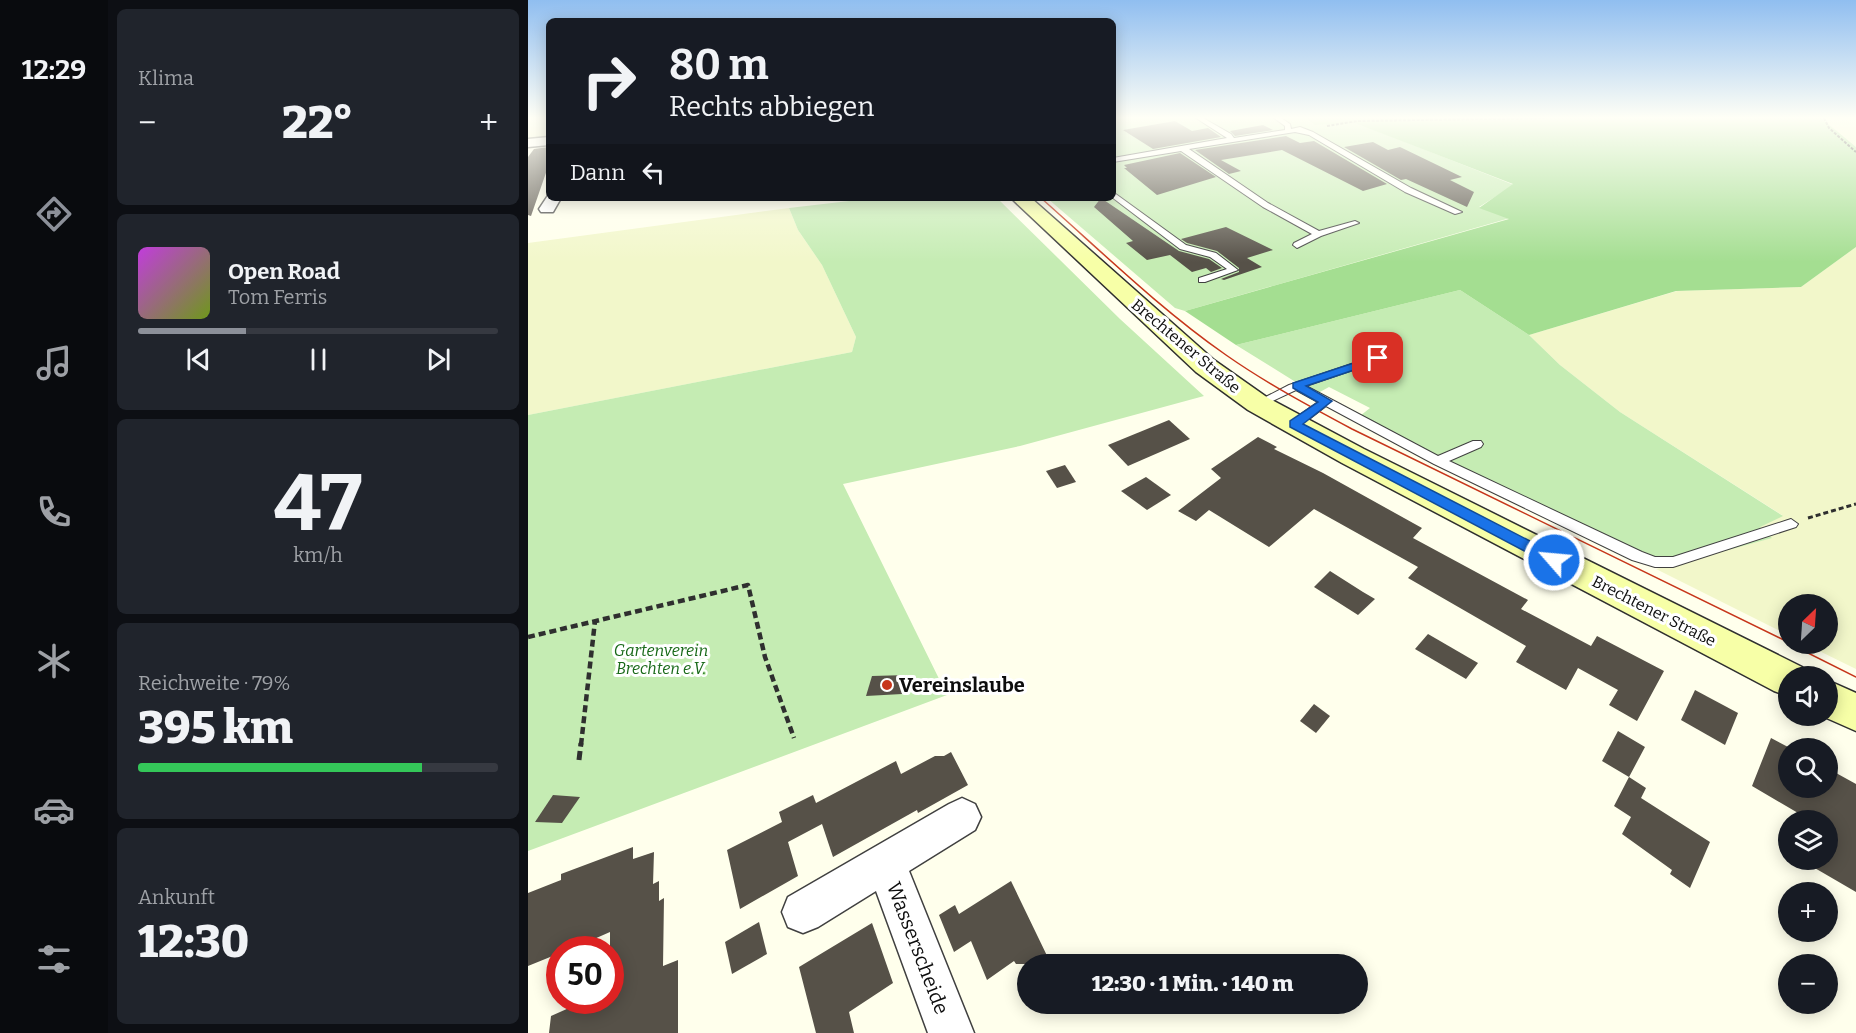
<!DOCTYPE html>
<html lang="de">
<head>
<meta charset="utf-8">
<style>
  :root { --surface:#171b24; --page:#20242c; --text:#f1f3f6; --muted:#9ea1a6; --line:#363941; --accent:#8c9099 }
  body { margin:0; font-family:Bitter,serif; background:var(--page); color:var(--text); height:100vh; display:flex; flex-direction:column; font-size:22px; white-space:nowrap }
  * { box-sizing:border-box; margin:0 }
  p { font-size:20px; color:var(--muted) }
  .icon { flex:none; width:33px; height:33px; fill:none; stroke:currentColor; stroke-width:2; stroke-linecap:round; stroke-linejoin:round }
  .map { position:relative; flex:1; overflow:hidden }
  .details { display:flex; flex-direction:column; gap:9px; padding:9px; background:#0d0f14; width:420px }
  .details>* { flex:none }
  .top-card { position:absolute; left:18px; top:18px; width:570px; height:183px; border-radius:9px; box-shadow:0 3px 15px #0003; background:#171b24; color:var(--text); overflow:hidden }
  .needle { width:39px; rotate:25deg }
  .controls { position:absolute; left:1250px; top:594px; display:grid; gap:12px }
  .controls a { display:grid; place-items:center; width:60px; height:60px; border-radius:50%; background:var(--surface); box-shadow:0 3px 15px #0003; font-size:30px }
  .speed { position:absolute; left:18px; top:936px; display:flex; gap:12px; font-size:30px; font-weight:700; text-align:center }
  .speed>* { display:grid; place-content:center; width:78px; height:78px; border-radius:50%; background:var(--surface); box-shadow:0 3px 15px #0003; line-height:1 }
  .speed .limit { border:9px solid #d22; background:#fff; color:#111 }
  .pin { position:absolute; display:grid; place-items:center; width:51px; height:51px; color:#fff; margin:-26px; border-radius:12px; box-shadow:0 3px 9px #0006 }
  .me { position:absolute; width:66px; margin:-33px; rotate:297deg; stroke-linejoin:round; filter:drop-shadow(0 0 4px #0008) }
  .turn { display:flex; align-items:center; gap:21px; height:126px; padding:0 24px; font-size:27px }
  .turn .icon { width:78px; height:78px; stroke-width:2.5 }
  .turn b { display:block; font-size:42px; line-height:51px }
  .then { display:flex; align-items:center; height:57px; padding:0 24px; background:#0003; gap:12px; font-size:22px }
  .big { font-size:45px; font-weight:800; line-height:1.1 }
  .details .card { flex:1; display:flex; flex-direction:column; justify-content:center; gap:9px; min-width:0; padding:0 21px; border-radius:9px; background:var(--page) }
  .details .dial { align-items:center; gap:0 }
  .dial b { font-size:78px; line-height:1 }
  .song { display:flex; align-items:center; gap:18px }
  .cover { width:72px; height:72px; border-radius:9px; background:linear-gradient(135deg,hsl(290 70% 55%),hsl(80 70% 35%)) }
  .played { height:6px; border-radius:3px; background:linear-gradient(90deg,var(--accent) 30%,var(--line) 30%) }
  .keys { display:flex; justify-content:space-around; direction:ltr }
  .heat { display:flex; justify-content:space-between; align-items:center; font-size:33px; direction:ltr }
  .charge { height:9px; border-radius:4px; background:linear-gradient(90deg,#34c759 79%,var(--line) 0) }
  .trip { position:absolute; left:489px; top:954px; width:351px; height:60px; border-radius:30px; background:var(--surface); box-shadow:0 3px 15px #0003; font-weight:800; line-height:60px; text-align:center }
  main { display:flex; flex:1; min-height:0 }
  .menu { display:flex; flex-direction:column; width:108px; justify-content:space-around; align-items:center; background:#090b0e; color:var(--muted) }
  .menu .icon { width:42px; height:42px }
  .menu .selected { color:var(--accent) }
  .menu b { font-size:27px; color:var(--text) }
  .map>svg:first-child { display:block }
</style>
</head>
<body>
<main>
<nav class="menu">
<b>12:29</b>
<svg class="icon selected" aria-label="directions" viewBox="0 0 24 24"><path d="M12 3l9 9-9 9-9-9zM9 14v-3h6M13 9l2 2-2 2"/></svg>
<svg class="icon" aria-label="music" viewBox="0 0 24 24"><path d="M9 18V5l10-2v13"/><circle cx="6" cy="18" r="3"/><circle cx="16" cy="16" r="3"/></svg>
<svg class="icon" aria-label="phone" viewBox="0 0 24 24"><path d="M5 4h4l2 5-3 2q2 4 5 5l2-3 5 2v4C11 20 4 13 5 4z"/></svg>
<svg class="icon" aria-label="climate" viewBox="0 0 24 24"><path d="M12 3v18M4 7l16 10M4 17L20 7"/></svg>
<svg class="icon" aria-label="car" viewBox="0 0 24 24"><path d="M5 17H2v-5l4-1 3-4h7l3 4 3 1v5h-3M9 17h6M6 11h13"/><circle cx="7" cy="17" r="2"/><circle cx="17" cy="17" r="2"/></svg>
<svg class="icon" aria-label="filters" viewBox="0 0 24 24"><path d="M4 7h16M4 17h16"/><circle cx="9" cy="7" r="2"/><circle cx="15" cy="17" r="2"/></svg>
</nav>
<section class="details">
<div class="card"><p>Klima</p>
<div class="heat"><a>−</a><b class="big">22°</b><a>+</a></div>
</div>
<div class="card">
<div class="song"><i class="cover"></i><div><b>Open Road</b><p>Tom Ferris</p></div></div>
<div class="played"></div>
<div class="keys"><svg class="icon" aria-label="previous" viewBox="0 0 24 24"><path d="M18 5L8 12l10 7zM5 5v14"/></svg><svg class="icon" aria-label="pause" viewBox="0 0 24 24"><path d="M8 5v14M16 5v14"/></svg><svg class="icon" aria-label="next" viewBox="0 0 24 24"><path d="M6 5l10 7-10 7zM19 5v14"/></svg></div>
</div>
<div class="card dial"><b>47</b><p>km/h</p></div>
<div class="card"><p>Reichweite · 79%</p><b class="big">395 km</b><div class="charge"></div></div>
<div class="card"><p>Ankunft</p><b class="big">12:30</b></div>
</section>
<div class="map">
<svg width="1328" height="1033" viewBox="0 0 1328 1033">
  <rect width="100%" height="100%" fill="#ffffec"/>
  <!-- farmland -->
  <g fill="#f2f7ca">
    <path d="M0,118H21V139L0,142Z"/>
    <path d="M1293,118H1328V147L1316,138Z"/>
    <path d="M261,208L270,230L294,265L328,337L324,352L0,415V243Z"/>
    <path d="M1328,247V669L1277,644H1299V604H1260V635L1128,569L1243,538L1231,527L1254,515L1092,412L1032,365L1001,335L1149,291L1273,287Z"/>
  </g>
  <!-- green -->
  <g fill="#c5ecb3">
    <path d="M585,118H777L787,125L827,122L986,185L951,207L982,218L657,311L647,308L519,198H585Z"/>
    <path d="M347,198H469L592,319L676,396L492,446L315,484L419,695L0,851V415L324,352L328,337L294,265L270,230L261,208Z"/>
    <path d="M932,290L1001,335L1032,365L1092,412L1255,516L1232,527L1244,538L1142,566L905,456L832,416L842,408L801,387L790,393L766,381L708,345Z"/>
  </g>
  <!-- forest -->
  <path fill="#a4de91" d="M777,118H1293L1328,147V247L1273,287L1148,291L1001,335L932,290L708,345L657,311L981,219L951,208L985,184L827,123L787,125Z"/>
  <!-- building -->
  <g fill="#565148">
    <path d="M647,121L664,131L680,128L693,137L625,149L595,130Z"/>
    <path d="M735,125L745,130L707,136L702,131Z"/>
    <path d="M758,136L772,143L786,141L859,184L835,191L754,150L693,160L713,171L701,174L667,150Z"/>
    <path d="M845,142L860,150L872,147L934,177L922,180L946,192L939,207L878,179L873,180L816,147Z"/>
    <path d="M21,147V164L3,216L0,215V157L6,149Z"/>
    <path d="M652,153L688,177L629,195L596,168H599L596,165Z"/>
    <path d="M573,198L651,251L681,259L694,268L683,272L678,268L664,272L642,255L619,260L598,243L605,241L566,207Z"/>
    <path d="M698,227L745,250L719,258L734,267L696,280L693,279L711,272V268L689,251L659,243L653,239Z"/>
    <path d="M641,420L662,439L600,466L580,445Z"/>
    <path d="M730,437L749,447L746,449L795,473L894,528L885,538L1000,600L993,609L1063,646L1069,636L1136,671L1109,721L1081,705L1090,690L1050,668L1038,690L988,662L998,646L880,578L890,567L786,509L741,547L681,510L668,521L650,511L693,478L683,469Z"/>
    <path d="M537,465L548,482L529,488L518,471Z"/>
    <path d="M618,477L643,495L619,510L593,491Z"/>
    <path d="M802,571L835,592L847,599L830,615L786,587Z"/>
    <path d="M900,634L950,663L938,679L887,649Z"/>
    <path d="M380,675L374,694L338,696L344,676Z"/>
    <path d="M1167,690L1210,713L1197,745L1153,720Z"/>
    <path d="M786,704L802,716L788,733L772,721Z"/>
    <path d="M1090,731L1117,747L1101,777L1074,761Z"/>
    <path d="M1243,738L1260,747V788H1299V768L1328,784V892L1273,860H1299V820H1282L1224,786Z"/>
    <path d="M423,752L440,785L390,813L389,810L305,857L294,824L260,842L270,876L212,909L199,850L254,822L251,812L285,795L288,803L368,761L373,774L407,756H416Z"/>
    <path d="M1101,777L1118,788L1113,798L1182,842L1162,888L1142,874L1144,870L1094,834L1103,817L1086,806Z"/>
    <path d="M25,795L52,797L34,823L7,822Z"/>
    <path d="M105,847V859L126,852L125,884L131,881V901L136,898L135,966L150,960V1033H21L23,1016L59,1000H82V932L41,950H32V953L0,966V893L33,880V874Z"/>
    <path d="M483,881L523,964H488L486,961L459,980L443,941L426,952L411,915L427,905L431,914Z"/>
    <path d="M231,922L239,954L204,974L197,942Z"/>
    <path d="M344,923L365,983L321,1012L326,1033H288L271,967Z"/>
  </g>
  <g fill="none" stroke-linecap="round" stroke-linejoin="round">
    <!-- service casing -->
    <g stroke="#404040" stroke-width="2">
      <g id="service">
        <path d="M668,118H675L703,134L706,138L757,130V126L746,118H753L762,124L763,129L772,127L785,132L883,188L934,212L927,214L877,192L781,135L767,132L661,149L740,203L791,231L827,221L831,223L793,236L769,248L765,245L766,243L784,234L735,207L653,151L585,162V158L699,138Z"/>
        <path d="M585,192L658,245L688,253L710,270L677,282H671V278L699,269L682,257L652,249L585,198Z"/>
        <path d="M850,355L854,356V360L778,386L910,456L945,441H953L955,444L953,447L921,461L1114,552L1127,557H1145L1263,519L1270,524L1268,527L1145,567H1127L1104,560L906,464L798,406L771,427H763L761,424L763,421L790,402L768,390L734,406L730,407L724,404L761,385Z"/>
      </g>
    </g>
    <!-- minor casing -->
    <g stroke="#404040" stroke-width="3">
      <g id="minor">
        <path d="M21,137V145L0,147V139Z"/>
        <path d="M21,194V198H33L25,212H13L11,209Z"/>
        <path d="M434,798L447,804L453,817L447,830L381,871L446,1033H400L348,891L290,927L275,933L260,927L254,912L260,897L421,804Z"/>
      </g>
    </g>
    <!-- secondary casing -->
    <g stroke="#2f2f2f" stroke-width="3">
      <g id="secondary">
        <path d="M483,198H503L686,360L740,398L836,449L1274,667L1279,676H1260V696L1246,691L814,463L720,410L668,372Z"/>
        <path d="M1299,680L1328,693V731L1294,716H1299Z"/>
      </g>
    </g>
    <!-- path-far3 -->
    <g stroke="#2f2f2f" stroke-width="2" stroke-dasharray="3 1.5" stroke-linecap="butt">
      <path d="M1296,118L1301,128L1328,152"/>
      <path d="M799,126L829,121L1017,118"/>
    </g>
    <!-- path-far2 -->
    <path stroke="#2f2f2f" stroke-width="3" stroke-dasharray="5 3" stroke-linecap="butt" d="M1280,518L1328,504"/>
    <!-- path-far1 -->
    <g stroke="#2f2f2f" stroke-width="4.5" stroke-dasharray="7 4" stroke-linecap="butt">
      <path d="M0,637L220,585L237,657L266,738"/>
      <path d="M53,745L67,621"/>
    </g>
    <!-- path -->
    <path stroke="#2f2f2f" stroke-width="5" stroke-dasharray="9 4.5" stroke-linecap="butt" d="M51,760L53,743"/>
    <!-- service -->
    <use href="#service" fill="#fff" fill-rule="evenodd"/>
    <!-- minor -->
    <use href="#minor" fill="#fff" fill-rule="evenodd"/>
    <!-- secondary -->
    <use href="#secondary" fill="#f7ffa7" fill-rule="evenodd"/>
    <!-- tram -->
    <g stroke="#c7361b" stroke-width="1.5">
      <path d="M513,198C573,251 632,309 698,355C738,383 781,406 824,429L1260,642"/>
      <path d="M1262,644L1328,677"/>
    </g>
  </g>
  <!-- sky -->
  <linearGradient id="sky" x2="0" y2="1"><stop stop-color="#90bef0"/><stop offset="0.45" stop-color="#fffff6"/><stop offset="1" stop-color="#fffff6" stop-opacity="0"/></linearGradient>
  <rect width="1328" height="262" fill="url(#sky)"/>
  <!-- route -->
  <path fill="#1a73e8" stroke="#114b97" stroke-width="1.5" d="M850,355L855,358L853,361L778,386L804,401L775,424L1031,556L1033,560L1031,564H1021L762,427V421L790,402L765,388V383Z"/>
  <!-- markers -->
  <circle fill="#c7361b" stroke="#fff" stroke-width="2" cx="359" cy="685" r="6"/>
  <g text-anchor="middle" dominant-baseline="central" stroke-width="6" stroke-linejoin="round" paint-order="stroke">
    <!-- street labels -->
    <g font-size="16" fill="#0d0d0d" stroke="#fff">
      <text transform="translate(658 346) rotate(40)">Brechtener Straße</text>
      <text transform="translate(1126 611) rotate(27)">Brechtener Straße</text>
    </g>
    <!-- park labels -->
    <g font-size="16" font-style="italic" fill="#186918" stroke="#fff">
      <text x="133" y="650">Gartenverein<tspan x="133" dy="18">Brechten e.V.</tspan></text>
    </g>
    <!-- near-poi labels -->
    <g font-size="20" font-weight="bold" fill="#0d0d0d" stroke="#fff" text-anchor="start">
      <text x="371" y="685">Vereinslaube</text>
    </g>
    <!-- near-street labels -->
    <g font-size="20" fill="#0d0d0d" stroke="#fff">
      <text transform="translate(390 948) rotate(69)">Wasserscheide</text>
    </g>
  </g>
</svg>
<div class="controls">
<a><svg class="needle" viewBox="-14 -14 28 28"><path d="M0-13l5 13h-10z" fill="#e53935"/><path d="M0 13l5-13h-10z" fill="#9ea1a6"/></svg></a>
<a><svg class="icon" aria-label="sound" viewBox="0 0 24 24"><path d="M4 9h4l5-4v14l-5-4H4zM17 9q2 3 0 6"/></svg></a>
<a><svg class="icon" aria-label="search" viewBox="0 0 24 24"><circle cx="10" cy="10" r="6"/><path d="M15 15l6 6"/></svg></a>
<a><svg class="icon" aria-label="layers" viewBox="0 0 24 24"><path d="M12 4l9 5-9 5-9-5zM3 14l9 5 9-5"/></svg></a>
<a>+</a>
<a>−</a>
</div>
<div class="speed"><div class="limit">50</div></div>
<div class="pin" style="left:850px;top:358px;background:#d93025"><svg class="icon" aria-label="arrive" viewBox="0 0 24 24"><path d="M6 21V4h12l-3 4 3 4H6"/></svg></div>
<svg class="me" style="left:1026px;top:560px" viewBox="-20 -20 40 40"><circle r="17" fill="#1a73e8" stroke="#fff" stroke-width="3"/><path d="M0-11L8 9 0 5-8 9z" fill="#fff"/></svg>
<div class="trip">12:30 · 1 Min. · 140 m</div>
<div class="top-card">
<div class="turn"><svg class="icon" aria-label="right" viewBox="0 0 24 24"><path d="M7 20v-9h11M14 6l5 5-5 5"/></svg><div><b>80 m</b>Rechts abbiegen</div></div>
<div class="then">Dann<svg class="icon" aria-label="left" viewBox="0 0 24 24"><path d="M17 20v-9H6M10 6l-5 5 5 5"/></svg></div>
</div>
</div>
</main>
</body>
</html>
